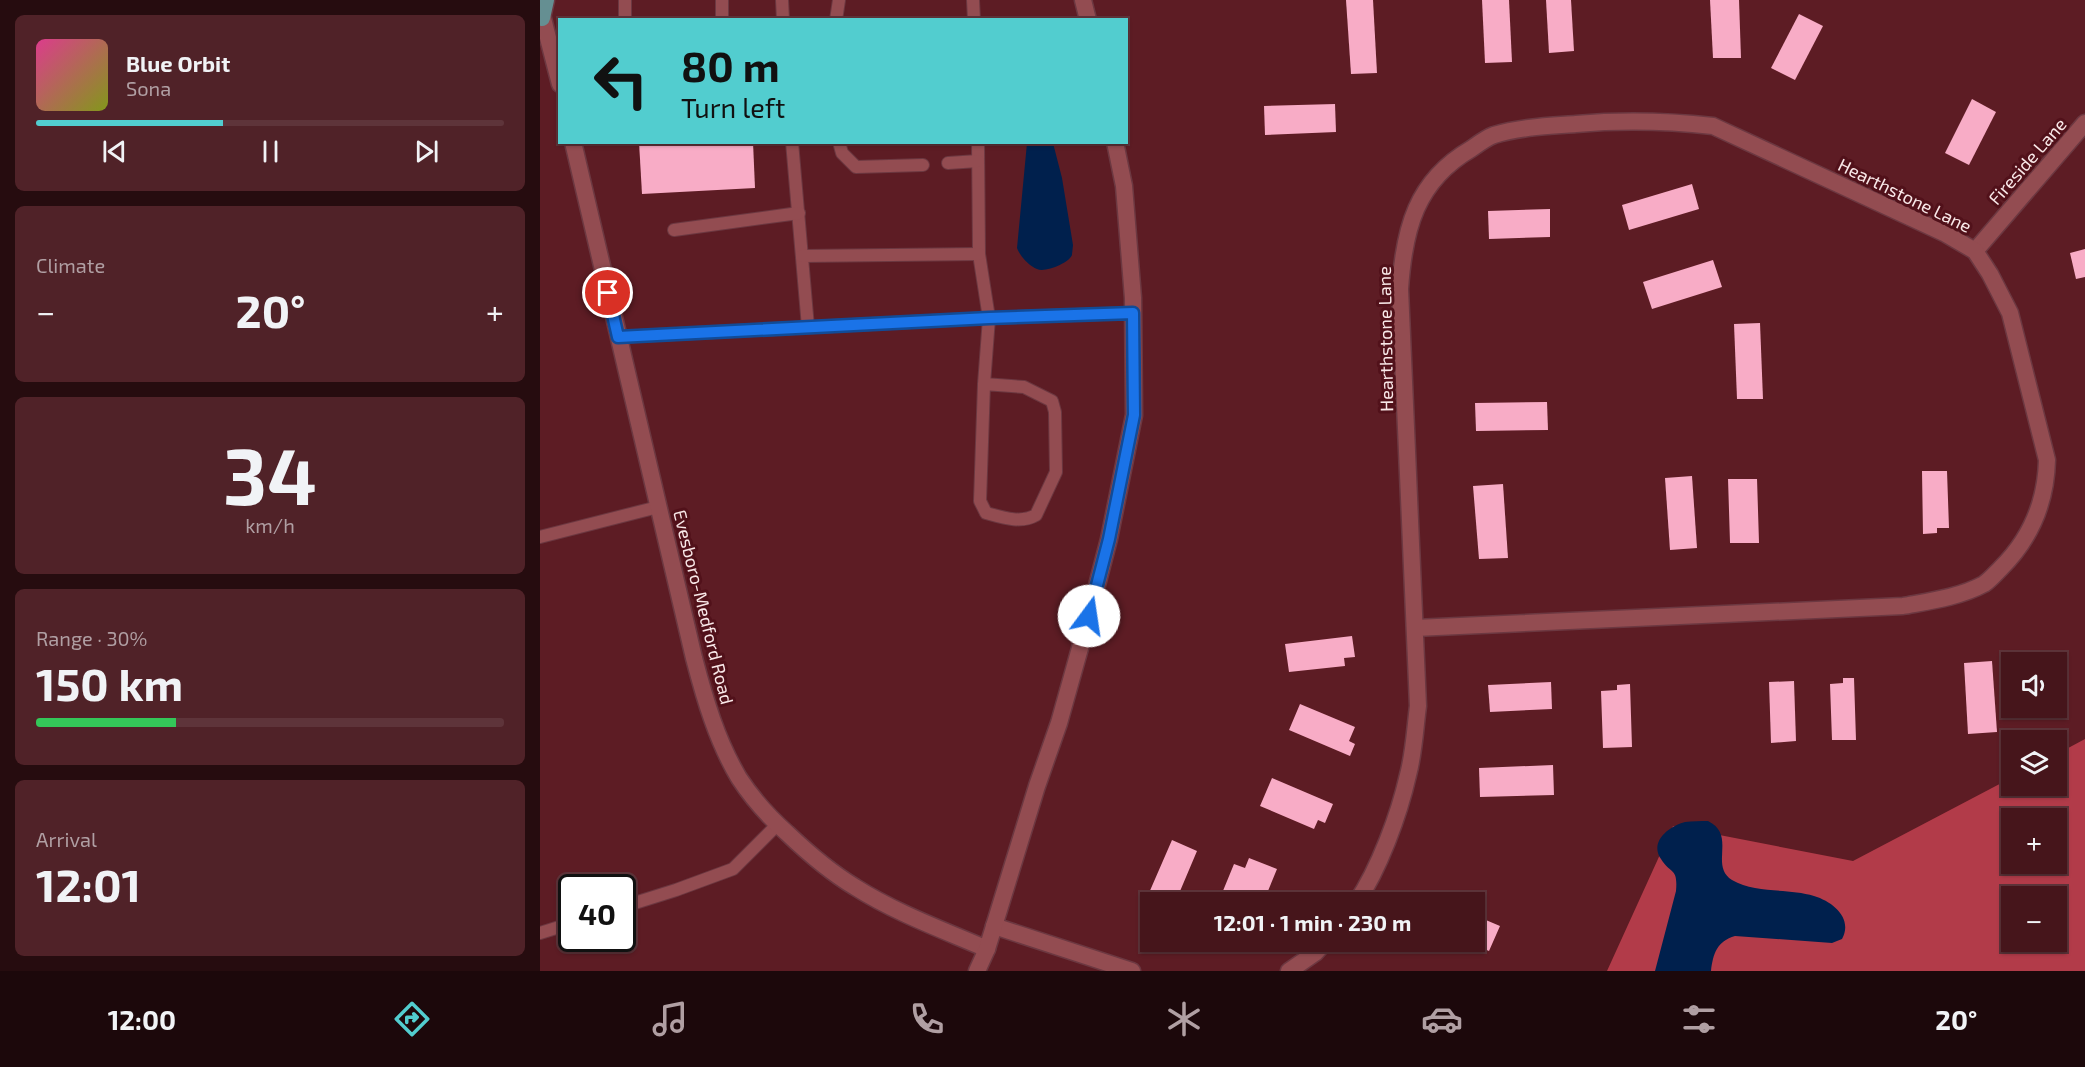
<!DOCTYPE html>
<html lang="en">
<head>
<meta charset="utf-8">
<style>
  :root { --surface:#46151b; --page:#502228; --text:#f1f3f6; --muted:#b09fa3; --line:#5e343a; --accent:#52cdcf }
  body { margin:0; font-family:"Exo 2",sans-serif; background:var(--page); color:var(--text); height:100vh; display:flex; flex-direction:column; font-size:22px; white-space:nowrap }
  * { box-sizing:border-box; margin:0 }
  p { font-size:20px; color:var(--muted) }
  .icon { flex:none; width:33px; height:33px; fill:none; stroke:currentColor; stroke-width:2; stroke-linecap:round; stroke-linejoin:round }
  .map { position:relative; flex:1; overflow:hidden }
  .details { display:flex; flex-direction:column; gap:15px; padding:15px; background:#260c0f; width:540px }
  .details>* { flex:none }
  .guide { position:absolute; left:18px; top:18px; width:570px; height:126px; border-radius:0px; box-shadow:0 2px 4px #0004,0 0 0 2px var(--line); background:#52cdcf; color:#111; overflow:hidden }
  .controls { position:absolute; left:1461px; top:652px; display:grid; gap:12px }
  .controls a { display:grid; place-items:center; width:66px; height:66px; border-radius:0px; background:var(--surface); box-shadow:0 2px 4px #0004,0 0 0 2px var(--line); font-size:30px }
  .speed { position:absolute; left:18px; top:874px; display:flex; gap:12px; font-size:30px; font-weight:700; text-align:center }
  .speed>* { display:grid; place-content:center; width:78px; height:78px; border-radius:50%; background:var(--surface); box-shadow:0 2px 4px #0004,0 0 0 2px var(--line); line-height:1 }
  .speed .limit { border:3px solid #111; border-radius:9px; background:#fff; color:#111 }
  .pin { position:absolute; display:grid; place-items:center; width:51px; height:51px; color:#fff; margin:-26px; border:3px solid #fff; border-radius:50%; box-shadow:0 2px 6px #0007 }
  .me { position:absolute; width:66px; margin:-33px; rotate:14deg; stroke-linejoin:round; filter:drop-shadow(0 0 4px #0008) }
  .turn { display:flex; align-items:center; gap:21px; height:126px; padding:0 24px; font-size:27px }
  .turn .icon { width:78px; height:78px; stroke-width:2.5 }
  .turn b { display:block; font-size:42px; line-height:51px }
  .big { font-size:45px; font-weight:700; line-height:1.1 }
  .details .tile { flex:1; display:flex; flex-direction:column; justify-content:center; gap:9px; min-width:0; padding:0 21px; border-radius:9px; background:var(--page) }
  .details .dial { align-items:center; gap:0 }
  .dial b { font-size:78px; line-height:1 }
  .song { display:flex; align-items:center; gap:18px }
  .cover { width:72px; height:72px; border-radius:9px; background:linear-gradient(135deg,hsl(330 70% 55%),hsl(70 70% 35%)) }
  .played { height:6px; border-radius:3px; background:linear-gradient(90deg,var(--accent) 40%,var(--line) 40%) }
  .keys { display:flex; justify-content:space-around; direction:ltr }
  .heat { display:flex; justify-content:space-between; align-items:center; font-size:33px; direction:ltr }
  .charge { height:9px; border-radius:4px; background:linear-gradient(90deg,#34c759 30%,var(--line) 0) }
  .trip { position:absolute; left:600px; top:892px; width:345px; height:60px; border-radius:0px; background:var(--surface); box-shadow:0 2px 4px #0004,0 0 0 2px var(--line); font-weight:700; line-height:60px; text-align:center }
  .menu { display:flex; height:96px; justify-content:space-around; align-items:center; background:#1c080b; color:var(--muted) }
  .menu .icon { width:42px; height:42px }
  .menu .current { color:var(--accent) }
  .menu b { font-size:27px; color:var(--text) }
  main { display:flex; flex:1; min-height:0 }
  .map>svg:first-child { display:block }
</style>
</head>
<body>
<main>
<section class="details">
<div class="tile">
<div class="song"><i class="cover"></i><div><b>Blue Orbit</b><p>Sona</p></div></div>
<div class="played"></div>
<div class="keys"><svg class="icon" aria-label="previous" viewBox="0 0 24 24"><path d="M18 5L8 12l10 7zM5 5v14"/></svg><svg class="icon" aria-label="pause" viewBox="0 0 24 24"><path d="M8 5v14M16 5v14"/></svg><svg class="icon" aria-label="next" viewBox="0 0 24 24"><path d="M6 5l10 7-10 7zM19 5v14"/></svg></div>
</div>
<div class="tile"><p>Climate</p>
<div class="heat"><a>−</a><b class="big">20°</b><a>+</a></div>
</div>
<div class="tile dial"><b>34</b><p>km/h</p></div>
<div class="tile"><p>Range · 30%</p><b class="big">150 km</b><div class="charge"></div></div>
<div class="tile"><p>Arrival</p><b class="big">12:01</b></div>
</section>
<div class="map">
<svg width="1545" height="971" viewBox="0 0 1545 971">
  <rect width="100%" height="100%" fill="#5d1c24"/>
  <!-- forest -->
  <path fill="#b23b49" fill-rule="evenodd" d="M1545,739V971H1067L1133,826L1313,861L1471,778L1472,786H1516L1517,754ZM1472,819H1516V864H1472ZM1472,897H1516V942H1472Z"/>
  <!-- water -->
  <g fill="#00204d">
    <path d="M487,143H513L522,178L533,245C533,246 532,254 532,255C529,263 505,273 497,269C489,266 480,256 477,248Z"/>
    <path d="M1168,821C1197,835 1169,866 1192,880C1216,894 1249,888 1274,896C1294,902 1313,919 1302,939L1292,943L1195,936C1177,941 1173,954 1171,971H1115L1136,891C1138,867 1131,875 1121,859C1109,842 1129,826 1145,822C1152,821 1161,821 1168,821Z"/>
  </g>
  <!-- building -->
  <g fill="#f8acc6">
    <path d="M806,0H833L837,73L811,74Z"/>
    <path d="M942,0H969L972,62L945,63Z"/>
    <path d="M1006,0H1031L1034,51L1009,53Z"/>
    <path d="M1170,0H1199L1201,58H1173Z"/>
    <path d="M1259,14L1283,26L1255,80L1231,68Z"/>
    <path d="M1432,99L1456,112L1429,165L1405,153Z"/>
    <path d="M795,104L796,132L725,135L724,106Z"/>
    <path d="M99,142H213L215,188L102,194Z"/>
    <path d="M1152,184L1159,209L1089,230L1082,205Z"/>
    <path d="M1010,209V237L949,239L948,211Z"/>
    <path d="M1545,249V277L1536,279L1530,253Z"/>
    <path d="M1173,260L1182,287L1112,309L1103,282Z"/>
    <path d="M1220,323L1223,399H1197L1194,324Z"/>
    <path d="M1007,402L1008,430L936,431L935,403Z"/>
    <path d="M1382,471H1407L1409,528H1397V533L1383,534Z"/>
    <path d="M1152,476L1157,548L1130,550L1125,478Z"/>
    <path d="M1188,479H1217L1219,543H1190Z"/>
    <path d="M963,484L968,558L939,559L933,486Z"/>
    <path d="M812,636L815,657L804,658L805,666L749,672L745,644Z"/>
    <path d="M1452,661L1457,732L1428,734L1424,663Z"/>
    <path d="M1303,678H1314L1316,740H1292L1290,684L1303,683Z"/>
    <path d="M1254,681L1256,741L1231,743L1229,682Z"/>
    <path d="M1011,682L1012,709L950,712L948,685Z"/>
    <path d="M1090,684L1092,747L1063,748L1061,691L1077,690V685Z"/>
    <path d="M760,704L815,727L809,741L815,744L810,756L749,730Z"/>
    <path d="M1013,765L1014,795L940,797L939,768Z"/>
    <path d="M732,778L793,804L785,823L778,820L774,829L720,806Z"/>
    <path d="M632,840L657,851L635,903H610V913L602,909Z"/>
    <path d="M709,858L737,869L723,903H678L694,864L705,868Z"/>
    <path d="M934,915L960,926L949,951L928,942H934Z"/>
  </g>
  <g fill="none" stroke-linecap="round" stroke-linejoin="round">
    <!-- service casing -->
    <g stroke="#6c3841" stroke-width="14">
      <g id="service">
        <path d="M182,0V20"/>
        <path d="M242,0L243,20"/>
        <path d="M433,0L434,20"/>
        <path d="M85,20V0"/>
        <path d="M296,20L299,0"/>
        <path d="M252,142L268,327"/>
        <path d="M299,142L302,153L316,167L383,165"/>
        <path d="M438,142L439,254L449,318L444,384L440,501L446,513C461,517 481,524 496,515L516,472L515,412L512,401L484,387L444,384"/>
        <path d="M408,163L438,161"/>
        <path d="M134,230L259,213"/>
        <path d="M262,256L439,254"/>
        <path d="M78,337L449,318L593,313"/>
        <path d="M0,537L118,507"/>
        <path d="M82,907L136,890L193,869L238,824"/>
        <path d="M0,933L32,923"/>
      </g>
    </g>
    <!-- minor casing -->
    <g stroke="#6c3841" stroke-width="19">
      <g id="minor">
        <path d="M0,7L20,84"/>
        <path d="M33,142L154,658C165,700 177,741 199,778C212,798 229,817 247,833C268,853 290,872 315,887C356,913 403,930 447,949"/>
        <path d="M1435,251L1545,123"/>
        <path d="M816,903C839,869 859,815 868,775C874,753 875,729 878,706L860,289C864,229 876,181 931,149C938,144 946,138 954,135C980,127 1009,126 1036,124C1082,120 1127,121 1173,126L1406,234L1435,251L1450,274L1470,313L1507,460C1506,502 1491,538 1461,568C1456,573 1450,580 1444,584C1420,597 1390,601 1363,606L875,628"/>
        <path d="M454,926L592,971"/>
        <path d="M749,971L775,953L785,942"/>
      </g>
    </g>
    <!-- tertiary casing -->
    <g stroke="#6c3841" stroke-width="19">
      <g id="tertiary">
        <path d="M543,0L548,20"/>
        <path d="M437,971L447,949L497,786L519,723L549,616L569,539L594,415L593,298L584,186L575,142"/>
      </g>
    </g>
    <!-- primary casing -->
    <g stroke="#6c3841" stroke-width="19">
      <path id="primary" d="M2,18L6,0"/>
    </g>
    <!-- service -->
    <use href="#service" stroke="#934c51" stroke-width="12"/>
    <!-- minor -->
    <use href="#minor" stroke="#934c51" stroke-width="16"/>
    <!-- tertiary -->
    <use href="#tertiary" stroke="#934c51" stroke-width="16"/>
    <!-- primary -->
    <use href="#primary" stroke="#658f92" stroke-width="16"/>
  </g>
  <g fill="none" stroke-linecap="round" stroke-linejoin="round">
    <!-- route casing -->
    <g stroke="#114b97" stroke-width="15">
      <path id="route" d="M68,293L78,337L449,318L593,313L594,415L569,539L549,616"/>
    </g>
    <!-- route -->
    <use href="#route" stroke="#1a73e8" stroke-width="10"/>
  </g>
  <g text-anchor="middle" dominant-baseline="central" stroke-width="6" stroke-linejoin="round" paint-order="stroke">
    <!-- street labels -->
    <g font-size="18" fill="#f9e8e8" stroke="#51111a">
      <text transform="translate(1487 161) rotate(-49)">Fireside Lane</text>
      <text transform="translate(1365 195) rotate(26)">Hearthstone Lane</text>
      <text transform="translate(845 339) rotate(-91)">Hearthstone Lane</text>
      <text transform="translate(164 607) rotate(76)">Evesboro-Medford Road</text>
    </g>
  </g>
</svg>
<div class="controls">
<a><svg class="icon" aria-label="sound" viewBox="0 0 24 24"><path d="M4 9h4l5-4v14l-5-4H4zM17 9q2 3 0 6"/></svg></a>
<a><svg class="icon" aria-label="layers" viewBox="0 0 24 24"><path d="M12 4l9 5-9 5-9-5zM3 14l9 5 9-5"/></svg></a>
<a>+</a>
<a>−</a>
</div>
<div class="speed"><div class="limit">40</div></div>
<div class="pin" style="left:68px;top:293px;background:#d93025"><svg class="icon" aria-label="arrive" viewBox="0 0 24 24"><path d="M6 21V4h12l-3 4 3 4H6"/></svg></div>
<svg class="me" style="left:549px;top:616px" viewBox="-20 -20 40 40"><circle r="19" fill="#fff"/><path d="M0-13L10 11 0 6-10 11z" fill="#1a73e8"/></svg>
<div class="trip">12:01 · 1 min · 230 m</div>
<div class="guide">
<div class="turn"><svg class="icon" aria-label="left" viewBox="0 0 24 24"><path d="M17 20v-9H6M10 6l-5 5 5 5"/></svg><div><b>80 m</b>Turn left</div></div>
</div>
</div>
</main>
<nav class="menu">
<b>12:00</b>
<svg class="icon current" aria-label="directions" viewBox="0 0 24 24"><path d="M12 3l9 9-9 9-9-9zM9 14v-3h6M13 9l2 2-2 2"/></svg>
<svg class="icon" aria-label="music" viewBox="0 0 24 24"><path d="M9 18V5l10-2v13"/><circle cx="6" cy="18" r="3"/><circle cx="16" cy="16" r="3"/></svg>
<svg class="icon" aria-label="phone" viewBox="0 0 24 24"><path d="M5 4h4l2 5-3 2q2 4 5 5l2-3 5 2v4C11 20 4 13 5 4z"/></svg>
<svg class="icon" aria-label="climate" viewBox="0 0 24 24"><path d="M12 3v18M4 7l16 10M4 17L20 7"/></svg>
<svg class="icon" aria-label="car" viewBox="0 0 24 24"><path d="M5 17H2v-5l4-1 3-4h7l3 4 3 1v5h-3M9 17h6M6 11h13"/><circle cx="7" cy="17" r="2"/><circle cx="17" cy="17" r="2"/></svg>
<svg class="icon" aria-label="filters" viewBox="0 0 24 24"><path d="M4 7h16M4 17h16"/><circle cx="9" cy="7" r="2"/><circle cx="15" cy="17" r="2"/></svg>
<b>20°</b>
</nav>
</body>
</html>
